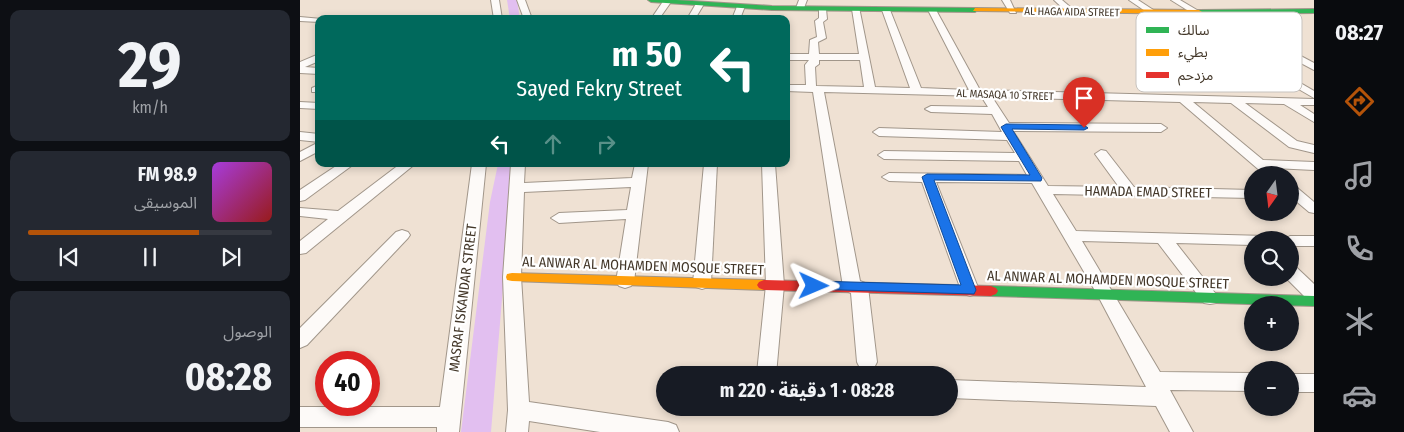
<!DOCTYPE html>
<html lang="ar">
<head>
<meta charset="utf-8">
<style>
  :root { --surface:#171b24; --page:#242831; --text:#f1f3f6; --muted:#9ea1a6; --line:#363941; --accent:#b45309 }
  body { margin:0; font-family:"Fira Sans Condensed","Noto Sans Arabic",sans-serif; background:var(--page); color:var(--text); direction:rtl; height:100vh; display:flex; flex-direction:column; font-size:19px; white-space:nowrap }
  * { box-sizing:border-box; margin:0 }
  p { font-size:16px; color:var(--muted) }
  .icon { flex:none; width:28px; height:28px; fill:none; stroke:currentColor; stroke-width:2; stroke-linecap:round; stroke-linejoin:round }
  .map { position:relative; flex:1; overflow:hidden; direction:ltr }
  .details { display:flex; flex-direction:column; gap:10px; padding:10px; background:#0d0f14; width:300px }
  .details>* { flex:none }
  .banner { position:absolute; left:15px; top:15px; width:475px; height:152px; border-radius:10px; box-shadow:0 2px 8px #0003; direction:rtl; background:#00695c; color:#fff; overflow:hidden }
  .needle { width:32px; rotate:194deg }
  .buttons { position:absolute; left:944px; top:166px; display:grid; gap:10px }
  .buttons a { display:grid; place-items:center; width:55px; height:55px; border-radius:50%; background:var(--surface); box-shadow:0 2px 8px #0003; font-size:25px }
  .speed { position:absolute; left:15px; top:351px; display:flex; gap:10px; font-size:25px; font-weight:700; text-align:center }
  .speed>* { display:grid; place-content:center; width:65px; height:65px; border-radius:50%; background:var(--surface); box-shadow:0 2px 8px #0003; line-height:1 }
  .speed .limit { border:8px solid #d22; background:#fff; color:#111 }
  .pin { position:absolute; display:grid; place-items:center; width:42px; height:42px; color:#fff; margin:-51px -21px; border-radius:50% 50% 50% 0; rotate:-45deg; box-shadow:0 0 5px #0007 }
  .pin .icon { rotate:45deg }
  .me { position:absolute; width:55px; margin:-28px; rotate:91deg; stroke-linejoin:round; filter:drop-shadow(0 0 4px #0008) }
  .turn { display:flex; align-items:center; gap:18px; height:105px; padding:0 25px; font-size:22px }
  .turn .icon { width:65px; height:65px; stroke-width:2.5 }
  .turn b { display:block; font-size:35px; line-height:42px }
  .lanes { display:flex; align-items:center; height:48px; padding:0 25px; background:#0003; justify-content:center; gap:25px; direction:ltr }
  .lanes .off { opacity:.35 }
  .big { font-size:38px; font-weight:700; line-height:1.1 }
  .details .card { flex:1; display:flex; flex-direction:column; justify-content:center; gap:8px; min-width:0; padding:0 18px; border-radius:10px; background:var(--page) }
  .details .dial { align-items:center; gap:0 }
  .dial b { font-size:65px; line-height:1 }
  .song { display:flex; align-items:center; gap:15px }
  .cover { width:60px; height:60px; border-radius:8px; background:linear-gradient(135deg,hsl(280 70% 55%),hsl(0 70% 35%)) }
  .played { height:5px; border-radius:2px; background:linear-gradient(90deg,var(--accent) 70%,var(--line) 70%) }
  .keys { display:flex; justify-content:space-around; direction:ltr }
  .trip { position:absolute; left:356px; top:366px; width:302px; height:50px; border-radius:25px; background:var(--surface); box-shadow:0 2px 8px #0003; font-weight:700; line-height:50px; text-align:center; direction:rtl }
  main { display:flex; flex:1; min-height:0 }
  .dock { display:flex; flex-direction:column; width:90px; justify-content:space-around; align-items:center; background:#090b0e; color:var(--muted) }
  .dock .icon { width:35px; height:35px }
  .dock .active { color:var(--accent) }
  .dock b { font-size:22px; color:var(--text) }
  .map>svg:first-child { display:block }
</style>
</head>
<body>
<main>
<nav class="dock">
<b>08:27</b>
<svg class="icon active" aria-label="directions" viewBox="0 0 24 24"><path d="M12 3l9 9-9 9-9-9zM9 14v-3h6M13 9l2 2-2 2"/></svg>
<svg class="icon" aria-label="music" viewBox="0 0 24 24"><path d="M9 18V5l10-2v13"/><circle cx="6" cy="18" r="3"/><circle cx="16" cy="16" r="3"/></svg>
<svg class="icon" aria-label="phone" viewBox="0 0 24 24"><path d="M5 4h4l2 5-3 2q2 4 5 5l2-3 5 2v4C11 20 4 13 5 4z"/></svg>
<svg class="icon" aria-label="climate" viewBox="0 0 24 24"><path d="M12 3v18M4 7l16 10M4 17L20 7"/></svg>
<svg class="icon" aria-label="car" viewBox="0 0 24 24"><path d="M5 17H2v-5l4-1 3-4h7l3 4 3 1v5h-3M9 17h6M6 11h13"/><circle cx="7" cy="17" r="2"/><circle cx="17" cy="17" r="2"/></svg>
</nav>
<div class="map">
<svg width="1014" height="432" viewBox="0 0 1014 432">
  <rect width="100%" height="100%" fill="#efe1d3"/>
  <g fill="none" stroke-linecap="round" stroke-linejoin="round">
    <!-- canal -->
    <g fill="#e2bff0" fill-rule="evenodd">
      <path d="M207,0H217L220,19H210Z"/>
      <path d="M198,164H216L210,202L191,432H161L190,202Z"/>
    </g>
    <!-- street casing -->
    <g stroke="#a1968a" stroke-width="2">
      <g id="street">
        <path d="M191,0H199L202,19H194Z"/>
        <path d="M217,0H225L232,19H224Z"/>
        <path d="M364,0L371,2L359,19H351Z"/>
        <path d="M499,0H507L504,8L500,10L496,8Z"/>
        <path d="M702,0H710L716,13H710Z"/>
        <path d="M754,0H762L776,12L769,14Z"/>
        <path d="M829,0H838L858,13L851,15Z"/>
        <path d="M871,0H880L902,13L895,15Z"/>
        <path d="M397,2L404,4L395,19H387Z"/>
        <path d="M438,4L445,6L440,19H432Z"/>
        <path d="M519,7L526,9L527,19L523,22L526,38L518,42L519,54H559L552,9L559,7L575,87L610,88L582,10L586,8L590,10L621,88L669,90L628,10L632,8L636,10L680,90L1014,99V105H1000L1014,114V122L984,104L945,103L997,141L1014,145V153L989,147L931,103L893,102L963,160L1014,162V170L973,168L980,175H965L880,102L692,97L709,123L861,124L867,128L861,132L713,131L748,186L819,187L795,154L801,150L806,151L834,187L952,190V198L753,194L776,231L966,236L968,240H952V245L876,243L919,298L916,303L910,304L904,303L858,243L782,241L860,372L952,373V391L870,390L893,432H870L856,406L650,398V380L846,387L797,294L732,183L636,182L679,290L676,294L670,296L664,294L661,290L622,182L589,181L582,177L589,173L727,175L719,161L584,159L578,155L584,151L715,153L707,140L579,136L573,132L579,128L702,132L692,114L631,112L625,109L631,106L688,107L681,96L524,92L560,281L565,283L568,287L577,362L574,368L567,370L560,368L557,362L551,293L546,291L543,287L513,92L486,91V85H506L505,65L509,60H486V54H509L510,40L517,37L515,21L519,18ZM519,60H560L564,87L516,86L515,67L519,64Z"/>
        <path d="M871,11H877L1014,91V98L871,15Z"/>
        <path d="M910,11H916L1014,63V70L910,15Z"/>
        <path d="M0,17L22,19H19V22L0,21Z"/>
        <path d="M19,54V61L5,67L19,68V74L0,73V62Z"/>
        <path d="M19,85V92H12V88Z"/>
        <path d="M0,102L19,103V109L0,108Z"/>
        <path d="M0,132L19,134V142L0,140Z"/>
        <path d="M19,142V151L0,161V152Z"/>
        <path d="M39,164H54L5,200L0,201V190Z"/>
        <path d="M100,164H115L6,253L0,254V241L28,219L0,216V208L38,211Z"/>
        <path d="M172,164H186L159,432H137V427H0V407H140Z"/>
        <path d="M211,164H225L224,183L332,178L335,164H348L334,282L331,286L325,288L319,286L316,282L326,219L259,223L251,218L259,213L327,210L331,187L224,192L221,277L229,402L368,422L376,425L379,432H300L229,421L228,432H206L208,410L203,277Z"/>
        <path d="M404,164H417L411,283L408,287L402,289L396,287L393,283Z"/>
        <path d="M462,164H475L484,285L476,375H458L457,373L466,285Z"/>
        <path d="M990,185L995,186L1014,202V213L1009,212L990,196Z"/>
        <path d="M102,230L108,232L110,235L108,238L7,345L0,348V328L96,232Z"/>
        <path d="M990,236H1014V246H990V240H983Z"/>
        <path d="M990,265L996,267L1014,284V301L1008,300L986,278H990Z"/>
        <rect x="990" y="374" width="24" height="18"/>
      </g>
    </g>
    <!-- fast casing -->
    <g stroke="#a1968a" stroke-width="2">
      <g id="fast">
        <path d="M348,0H376L472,6L675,8L678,10L675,12L472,10L351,2Z"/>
        <path d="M1014,9V13L899,14L896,12L899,10Z"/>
        <path d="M691,286L1014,296V306L691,296L686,294L684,291L686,288Z"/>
      </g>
    </g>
    <!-- slow casing -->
    <g stroke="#a1968a" stroke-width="2">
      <g id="slow">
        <path d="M675,8L899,10L902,12L899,14L673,11Z"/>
        <path d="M212,273L464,280L469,282L471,285L469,288L464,290L212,281L207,280L206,277L207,274Z"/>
      </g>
    </g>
    <!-- jam casing -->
    <g stroke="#a1968a" stroke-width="2">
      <path id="jam" d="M464,280L691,286L696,288L698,291L696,294L691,296L464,290L459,288L457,285L459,282Z"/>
    </g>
    <!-- street -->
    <use href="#street" fill="#fdfaf8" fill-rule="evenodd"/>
    <!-- fast -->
    <use href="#fast" fill="#30b455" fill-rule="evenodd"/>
    <!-- slow -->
    <use href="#slow" fill="#ff9f0a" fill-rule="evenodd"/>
    <!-- jam -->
    <use href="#jam" fill="#e5322d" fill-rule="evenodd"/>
  </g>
  <!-- route -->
  <path fill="#1a73e8" stroke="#114b97" d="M706,124L784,125L788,128L784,130L712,129L742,178L741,181L634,180L676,290L674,294L509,289L507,286L514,281L661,285L622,177L627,174L730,175L701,127Z"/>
  <g text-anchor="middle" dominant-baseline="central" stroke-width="4.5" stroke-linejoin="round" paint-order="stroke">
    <!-- far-street labels -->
    <g font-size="11" fill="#433729" stroke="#fff">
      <text transform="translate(772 12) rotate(1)">AL HAGA AIDA STREET</text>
      <text transform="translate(705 95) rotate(2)">AL MASAQA 10 STREET</text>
    </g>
    <!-- street labels -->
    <g font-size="14" fill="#433729" stroke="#fff">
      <text transform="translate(848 192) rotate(1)">HAMADA EMAD STREET</text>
      <text transform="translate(343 266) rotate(2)">AL ANWAR AL MOHAMDEN MOSQUE STREET</text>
      <text transform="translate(808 280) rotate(2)">AL ANWAR AL MOHAMDEN MOSQUE STREET</text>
      <text transform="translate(163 298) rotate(-83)">MASRAF ISKANDAR STREET</text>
    </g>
  </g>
  <!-- legend -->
  <rect x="836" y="12" width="166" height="80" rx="8" fill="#fff" stroke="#c7c3bf" stroke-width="1"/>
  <rect x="846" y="27" width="23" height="6" fill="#30b455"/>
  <rect x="846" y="49" width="23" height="7" fill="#ff9f0a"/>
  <rect x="846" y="72" width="23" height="6" fill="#e5322d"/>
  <g font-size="14" fill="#433729">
    <text x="878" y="35">سالك</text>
    <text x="878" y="57">بطيء</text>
    <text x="878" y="80">مزدحم</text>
  </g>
</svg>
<div class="buttons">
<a><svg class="needle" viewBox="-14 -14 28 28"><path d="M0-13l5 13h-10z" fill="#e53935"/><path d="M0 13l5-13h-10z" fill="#9ea1a6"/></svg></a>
<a><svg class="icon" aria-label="search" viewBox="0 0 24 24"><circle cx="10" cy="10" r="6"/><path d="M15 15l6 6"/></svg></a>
<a>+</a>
<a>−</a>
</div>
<div class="speed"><div class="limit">40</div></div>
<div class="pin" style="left:784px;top:128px;background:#d93025"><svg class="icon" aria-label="arrive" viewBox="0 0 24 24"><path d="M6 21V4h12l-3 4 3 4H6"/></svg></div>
<svg class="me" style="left:514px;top:286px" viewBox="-20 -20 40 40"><path d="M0-17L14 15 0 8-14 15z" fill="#1a73e8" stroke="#fff" stroke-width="4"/></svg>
<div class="trip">08:28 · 1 دقيقة · 220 m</div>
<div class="banner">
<div class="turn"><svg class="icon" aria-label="left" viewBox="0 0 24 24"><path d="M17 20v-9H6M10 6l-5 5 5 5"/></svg><div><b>50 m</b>Sayed Fekry Street</div></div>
<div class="lanes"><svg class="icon" aria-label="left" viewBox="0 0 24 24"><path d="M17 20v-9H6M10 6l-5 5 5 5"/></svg><svg class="icon off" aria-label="ahead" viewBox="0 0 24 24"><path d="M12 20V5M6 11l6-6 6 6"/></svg><svg class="icon off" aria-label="right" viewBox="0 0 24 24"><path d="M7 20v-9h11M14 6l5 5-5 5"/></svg></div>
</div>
</div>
<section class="details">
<div class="card dial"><b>29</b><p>km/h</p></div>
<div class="card">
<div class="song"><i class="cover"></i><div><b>98.9 FM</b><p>الموسيقى</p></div></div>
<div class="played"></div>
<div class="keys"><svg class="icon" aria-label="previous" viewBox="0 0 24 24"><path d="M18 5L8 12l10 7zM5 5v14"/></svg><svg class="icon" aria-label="pause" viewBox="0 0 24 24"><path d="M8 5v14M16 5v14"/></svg><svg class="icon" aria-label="next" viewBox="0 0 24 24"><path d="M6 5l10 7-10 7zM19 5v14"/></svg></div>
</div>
<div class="card"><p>الوصول</p><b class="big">08:28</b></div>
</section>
</main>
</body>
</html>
